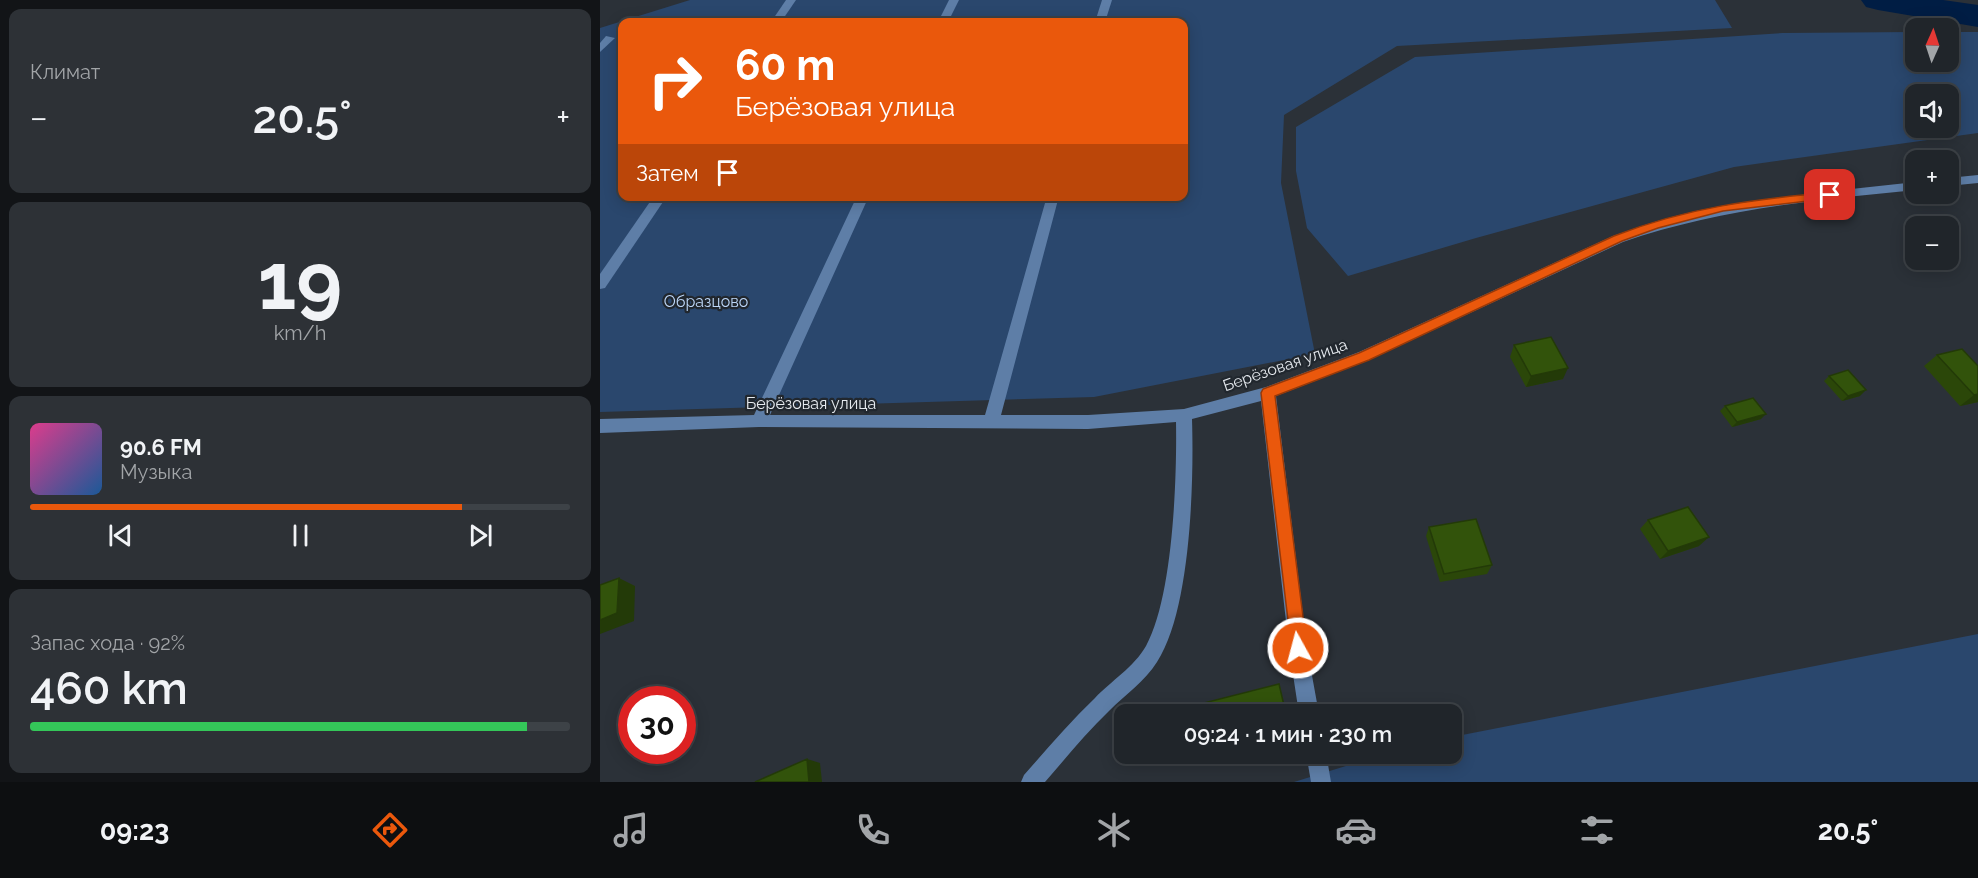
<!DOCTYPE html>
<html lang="ru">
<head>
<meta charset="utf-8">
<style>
  :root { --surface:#20252a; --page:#2d3136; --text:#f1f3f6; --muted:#a2a5a8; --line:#3d4247; --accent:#ea580c }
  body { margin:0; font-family:Raleway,sans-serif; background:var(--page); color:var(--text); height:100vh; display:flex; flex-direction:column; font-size:22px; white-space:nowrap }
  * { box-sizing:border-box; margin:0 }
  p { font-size:20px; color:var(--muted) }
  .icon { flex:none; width:33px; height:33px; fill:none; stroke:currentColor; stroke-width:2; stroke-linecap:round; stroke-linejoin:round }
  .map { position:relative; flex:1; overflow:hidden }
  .details { display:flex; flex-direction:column; gap:9px; padding:9px; background:#121417; width:600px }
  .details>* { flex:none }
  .guide { position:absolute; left:18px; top:18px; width:570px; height:183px; border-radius:12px; box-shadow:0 3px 15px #0003,0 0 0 2px var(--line); background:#ea580c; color:#fff; overflow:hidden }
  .needle { width:39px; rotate:3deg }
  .buttons { position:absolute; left:1305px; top:18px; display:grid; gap:12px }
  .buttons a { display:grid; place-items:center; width:54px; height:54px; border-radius:12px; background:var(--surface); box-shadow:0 3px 15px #0003,0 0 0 2px var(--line); font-size:30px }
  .speed { position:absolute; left:18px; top:686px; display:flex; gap:12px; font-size:30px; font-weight:700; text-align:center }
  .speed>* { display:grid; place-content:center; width:78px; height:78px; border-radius:50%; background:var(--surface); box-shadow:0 3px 15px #0003,0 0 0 2px var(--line); line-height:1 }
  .speed .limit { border:9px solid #d22; background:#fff; color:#111 }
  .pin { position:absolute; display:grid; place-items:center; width:51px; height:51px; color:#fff; margin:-26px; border-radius:12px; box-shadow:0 3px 9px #0006 }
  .me { position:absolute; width:66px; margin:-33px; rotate:353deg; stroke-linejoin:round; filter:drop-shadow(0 0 4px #0008) }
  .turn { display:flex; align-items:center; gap:21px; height:126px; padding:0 18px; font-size:27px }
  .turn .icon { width:78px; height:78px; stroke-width:2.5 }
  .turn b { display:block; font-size:42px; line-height:51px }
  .then { display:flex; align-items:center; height:57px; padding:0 18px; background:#0003; gap:12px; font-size:22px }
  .big { font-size:45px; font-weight:600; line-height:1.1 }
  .details .card { flex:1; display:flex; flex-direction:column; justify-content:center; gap:9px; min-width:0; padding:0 21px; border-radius:12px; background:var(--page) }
  .details .dial { align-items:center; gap:0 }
  .dial b { font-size:78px; line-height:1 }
  .song { display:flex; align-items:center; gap:18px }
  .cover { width:72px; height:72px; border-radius:9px; background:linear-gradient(135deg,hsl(330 70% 55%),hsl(210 70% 35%)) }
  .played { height:6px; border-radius:3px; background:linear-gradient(90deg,var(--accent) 80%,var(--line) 80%) }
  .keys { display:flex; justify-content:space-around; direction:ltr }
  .heat { display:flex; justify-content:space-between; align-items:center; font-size:33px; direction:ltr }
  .charge { height:9px; border-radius:4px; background:linear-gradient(90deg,#34c759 92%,var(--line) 0) }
  .trip { position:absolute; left:514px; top:704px; width:348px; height:60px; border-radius:12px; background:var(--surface); box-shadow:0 3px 15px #0003,0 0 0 2px var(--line); font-weight:600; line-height:60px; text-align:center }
  .tab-bar { display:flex; height:96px; justify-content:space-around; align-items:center; background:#0d0f11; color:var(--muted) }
  .tab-bar .icon { width:42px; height:42px }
  .tab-bar .on { color:var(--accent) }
  .tab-bar b { font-size:27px; color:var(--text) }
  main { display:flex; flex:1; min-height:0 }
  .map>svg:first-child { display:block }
</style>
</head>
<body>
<main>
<section class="details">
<div class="card"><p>Климат</p>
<div class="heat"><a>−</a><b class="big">20.5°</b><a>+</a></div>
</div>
<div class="card dial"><b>19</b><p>km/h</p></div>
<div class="card">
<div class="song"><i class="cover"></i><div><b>90.6 FM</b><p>Музыка</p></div></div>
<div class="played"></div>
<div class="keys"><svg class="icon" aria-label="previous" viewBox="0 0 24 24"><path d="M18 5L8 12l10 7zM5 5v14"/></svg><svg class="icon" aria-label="pause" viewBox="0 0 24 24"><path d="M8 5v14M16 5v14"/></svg><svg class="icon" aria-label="next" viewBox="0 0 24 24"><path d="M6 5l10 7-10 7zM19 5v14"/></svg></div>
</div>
<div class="card"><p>Запас хода · 92%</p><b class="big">460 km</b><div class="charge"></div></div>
</section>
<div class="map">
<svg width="1378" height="782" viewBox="0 0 1378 782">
  <rect width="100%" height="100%" fill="#2b3138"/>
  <!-- green -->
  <g fill="#2a476d" fill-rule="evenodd">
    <path d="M90,0H1115L1132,28L797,46L684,115L681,183L715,354L494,397L0,412V28ZM22,22H584V196H22Z"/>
    <path d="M1315,32L1316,62H1348L1349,32H1378V133L1134,167L876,238L748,276L707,228L696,171V127L815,57L1183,33ZM1316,94H1348V128H1316Z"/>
    <path d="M1378,634V782H694L788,753H852V737Z"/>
  </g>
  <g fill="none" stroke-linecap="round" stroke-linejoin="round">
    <!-- river -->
    <path fill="#001d44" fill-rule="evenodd" d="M1261,0H1343L1378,5V27L1278,10L1266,7Z"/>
    <!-- minor -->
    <g fill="#5e7ea7" fill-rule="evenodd">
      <path d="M186,0H196L181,22H171Z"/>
      <path d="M349,0H359L348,22H338Z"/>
      <path d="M502,0H512L505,22H495Z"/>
      <path d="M6,36L15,38L0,52V43Z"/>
      <path d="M1378,175V183L1348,186V178Z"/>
      <path d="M1316,182V190C1216,200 1118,209 1023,242L769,360L676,396L707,648L719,714H699L689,648L661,401L592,419C594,481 591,610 557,662C545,681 525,695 509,711C486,733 466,758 445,782H421L424,775C447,749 470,722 495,698C511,681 534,667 546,646C573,597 577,479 576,422L488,429L159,427L0,433V419L154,415L257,196H269L170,415H385L447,196H459L401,415H488L584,409L666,387L759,352L1013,236C1112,202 1213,193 1316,182Z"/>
      <path d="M54,196H67L5,288L0,289V274Z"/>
      <path d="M706,753H726L731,782H711Z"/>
    </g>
  </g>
  <!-- wall -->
  <g fill="#2b4709">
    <path d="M914,345L963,379L926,387L910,357Z"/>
    <path d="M1337,355L1378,366V402L1360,406L1324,366Z"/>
    <path d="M1229,376L1260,396L1242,401L1224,381Z"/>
    <path d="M1125,406L1161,419L1132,427L1120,411Z"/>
    <path d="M1048,520L1099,546L1060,559L1040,529Z"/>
    <path d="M829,527L892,565L887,574L840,582L826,536Z"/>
  </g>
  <!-- shaded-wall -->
  <g fill="#233a08">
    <path d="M968,368L963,379L926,387L931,376Z"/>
    <path d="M1266,390L1260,396L1242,401L1248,396Z"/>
    <path d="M1378,394V402L1360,406L1374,395Z"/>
    <path d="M1166,414L1161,419L1132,427L1137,422Z"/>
    <path d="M1109,537L1099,546L1060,559L1068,551Z"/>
    <path d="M19,578L35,586L34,621L0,634V620Z"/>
    <path d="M632,753H650L604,766L601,762Z"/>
    <path d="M207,759L220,763L222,782H209Z"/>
  </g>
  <!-- building -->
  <g fill="#32530b" stroke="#233a08" stroke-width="1.5">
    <path d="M951,337L968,368L931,376L914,345Z"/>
    <path d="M1362,349L1378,366V394L1374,395L1337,355Z"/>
    <path d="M1248,370L1266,390L1248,396L1229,376Z"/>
    <path d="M1153,398L1166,414L1137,422L1125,406Z"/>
    <path d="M1088,507L1109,537L1068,551L1048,520Z"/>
    <path d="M876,519L892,565L844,574L829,527Z"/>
    <path d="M19,578L17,613L0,620V585Z"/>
    <path d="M679,684L686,714H593L592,706Z"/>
    <path d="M600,753H632L601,762Z"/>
    <path d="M207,759L209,782H155Z"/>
  </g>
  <!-- route -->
  <path fill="#ea580c" stroke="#983908" stroke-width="1.5" d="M1230,192L1234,193V198L1123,211L1058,228L1022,241L769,360L675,396L707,648L704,654L698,657L692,654L661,393L663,389L759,353L1014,236C1088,207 1152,200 1230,192Z"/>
  <g text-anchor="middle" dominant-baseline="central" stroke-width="4.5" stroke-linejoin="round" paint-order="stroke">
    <!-- park labels -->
    <g font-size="16" fill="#bcd6f7" stroke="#21272e">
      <text x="106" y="301">Образцово</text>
    </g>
    <!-- street labels -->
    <g font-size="16" fill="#e6eaef" stroke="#21272e">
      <text transform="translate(685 365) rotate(-19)">Берёзовая улица</text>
      <text x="211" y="403">Берёзовая улица</text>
    </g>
  </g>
</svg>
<div class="buttons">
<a><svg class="needle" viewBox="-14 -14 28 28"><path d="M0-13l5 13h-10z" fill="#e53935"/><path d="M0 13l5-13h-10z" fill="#a2a5a8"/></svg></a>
<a><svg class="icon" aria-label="sound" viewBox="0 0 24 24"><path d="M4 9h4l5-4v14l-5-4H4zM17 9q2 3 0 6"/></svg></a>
<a>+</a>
<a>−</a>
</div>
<div class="speed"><div class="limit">30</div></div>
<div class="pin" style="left:1230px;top:195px;background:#d93025"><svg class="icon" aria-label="arrive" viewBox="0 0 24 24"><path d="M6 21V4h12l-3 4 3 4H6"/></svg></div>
<svg class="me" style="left:698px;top:648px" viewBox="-20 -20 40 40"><circle r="17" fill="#ea580c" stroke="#fff" stroke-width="3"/><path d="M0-11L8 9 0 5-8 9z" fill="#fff"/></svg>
<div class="trip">09:24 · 1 мин · 230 m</div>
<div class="guide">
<div class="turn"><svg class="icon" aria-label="right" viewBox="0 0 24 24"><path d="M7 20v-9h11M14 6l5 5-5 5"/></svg><div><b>60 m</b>Берёзовая улица</div></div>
<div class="then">Затем<svg class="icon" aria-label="arrive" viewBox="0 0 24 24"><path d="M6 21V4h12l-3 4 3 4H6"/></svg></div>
</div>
</div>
</main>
<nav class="tab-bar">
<b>09:23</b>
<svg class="icon on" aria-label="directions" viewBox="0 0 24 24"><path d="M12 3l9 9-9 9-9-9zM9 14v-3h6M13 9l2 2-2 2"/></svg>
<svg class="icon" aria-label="music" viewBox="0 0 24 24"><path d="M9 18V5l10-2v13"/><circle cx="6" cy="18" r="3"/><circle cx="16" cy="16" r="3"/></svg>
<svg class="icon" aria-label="phone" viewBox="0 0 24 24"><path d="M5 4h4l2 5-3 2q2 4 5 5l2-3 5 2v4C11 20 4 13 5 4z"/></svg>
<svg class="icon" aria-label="climate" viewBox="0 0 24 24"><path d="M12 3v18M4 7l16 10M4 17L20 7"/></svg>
<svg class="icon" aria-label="car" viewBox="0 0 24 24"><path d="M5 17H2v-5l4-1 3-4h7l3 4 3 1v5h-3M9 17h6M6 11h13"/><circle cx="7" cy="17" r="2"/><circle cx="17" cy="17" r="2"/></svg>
<svg class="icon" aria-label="filters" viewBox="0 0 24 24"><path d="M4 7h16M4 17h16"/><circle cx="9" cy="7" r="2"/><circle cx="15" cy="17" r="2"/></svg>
<b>20.5°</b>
</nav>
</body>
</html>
